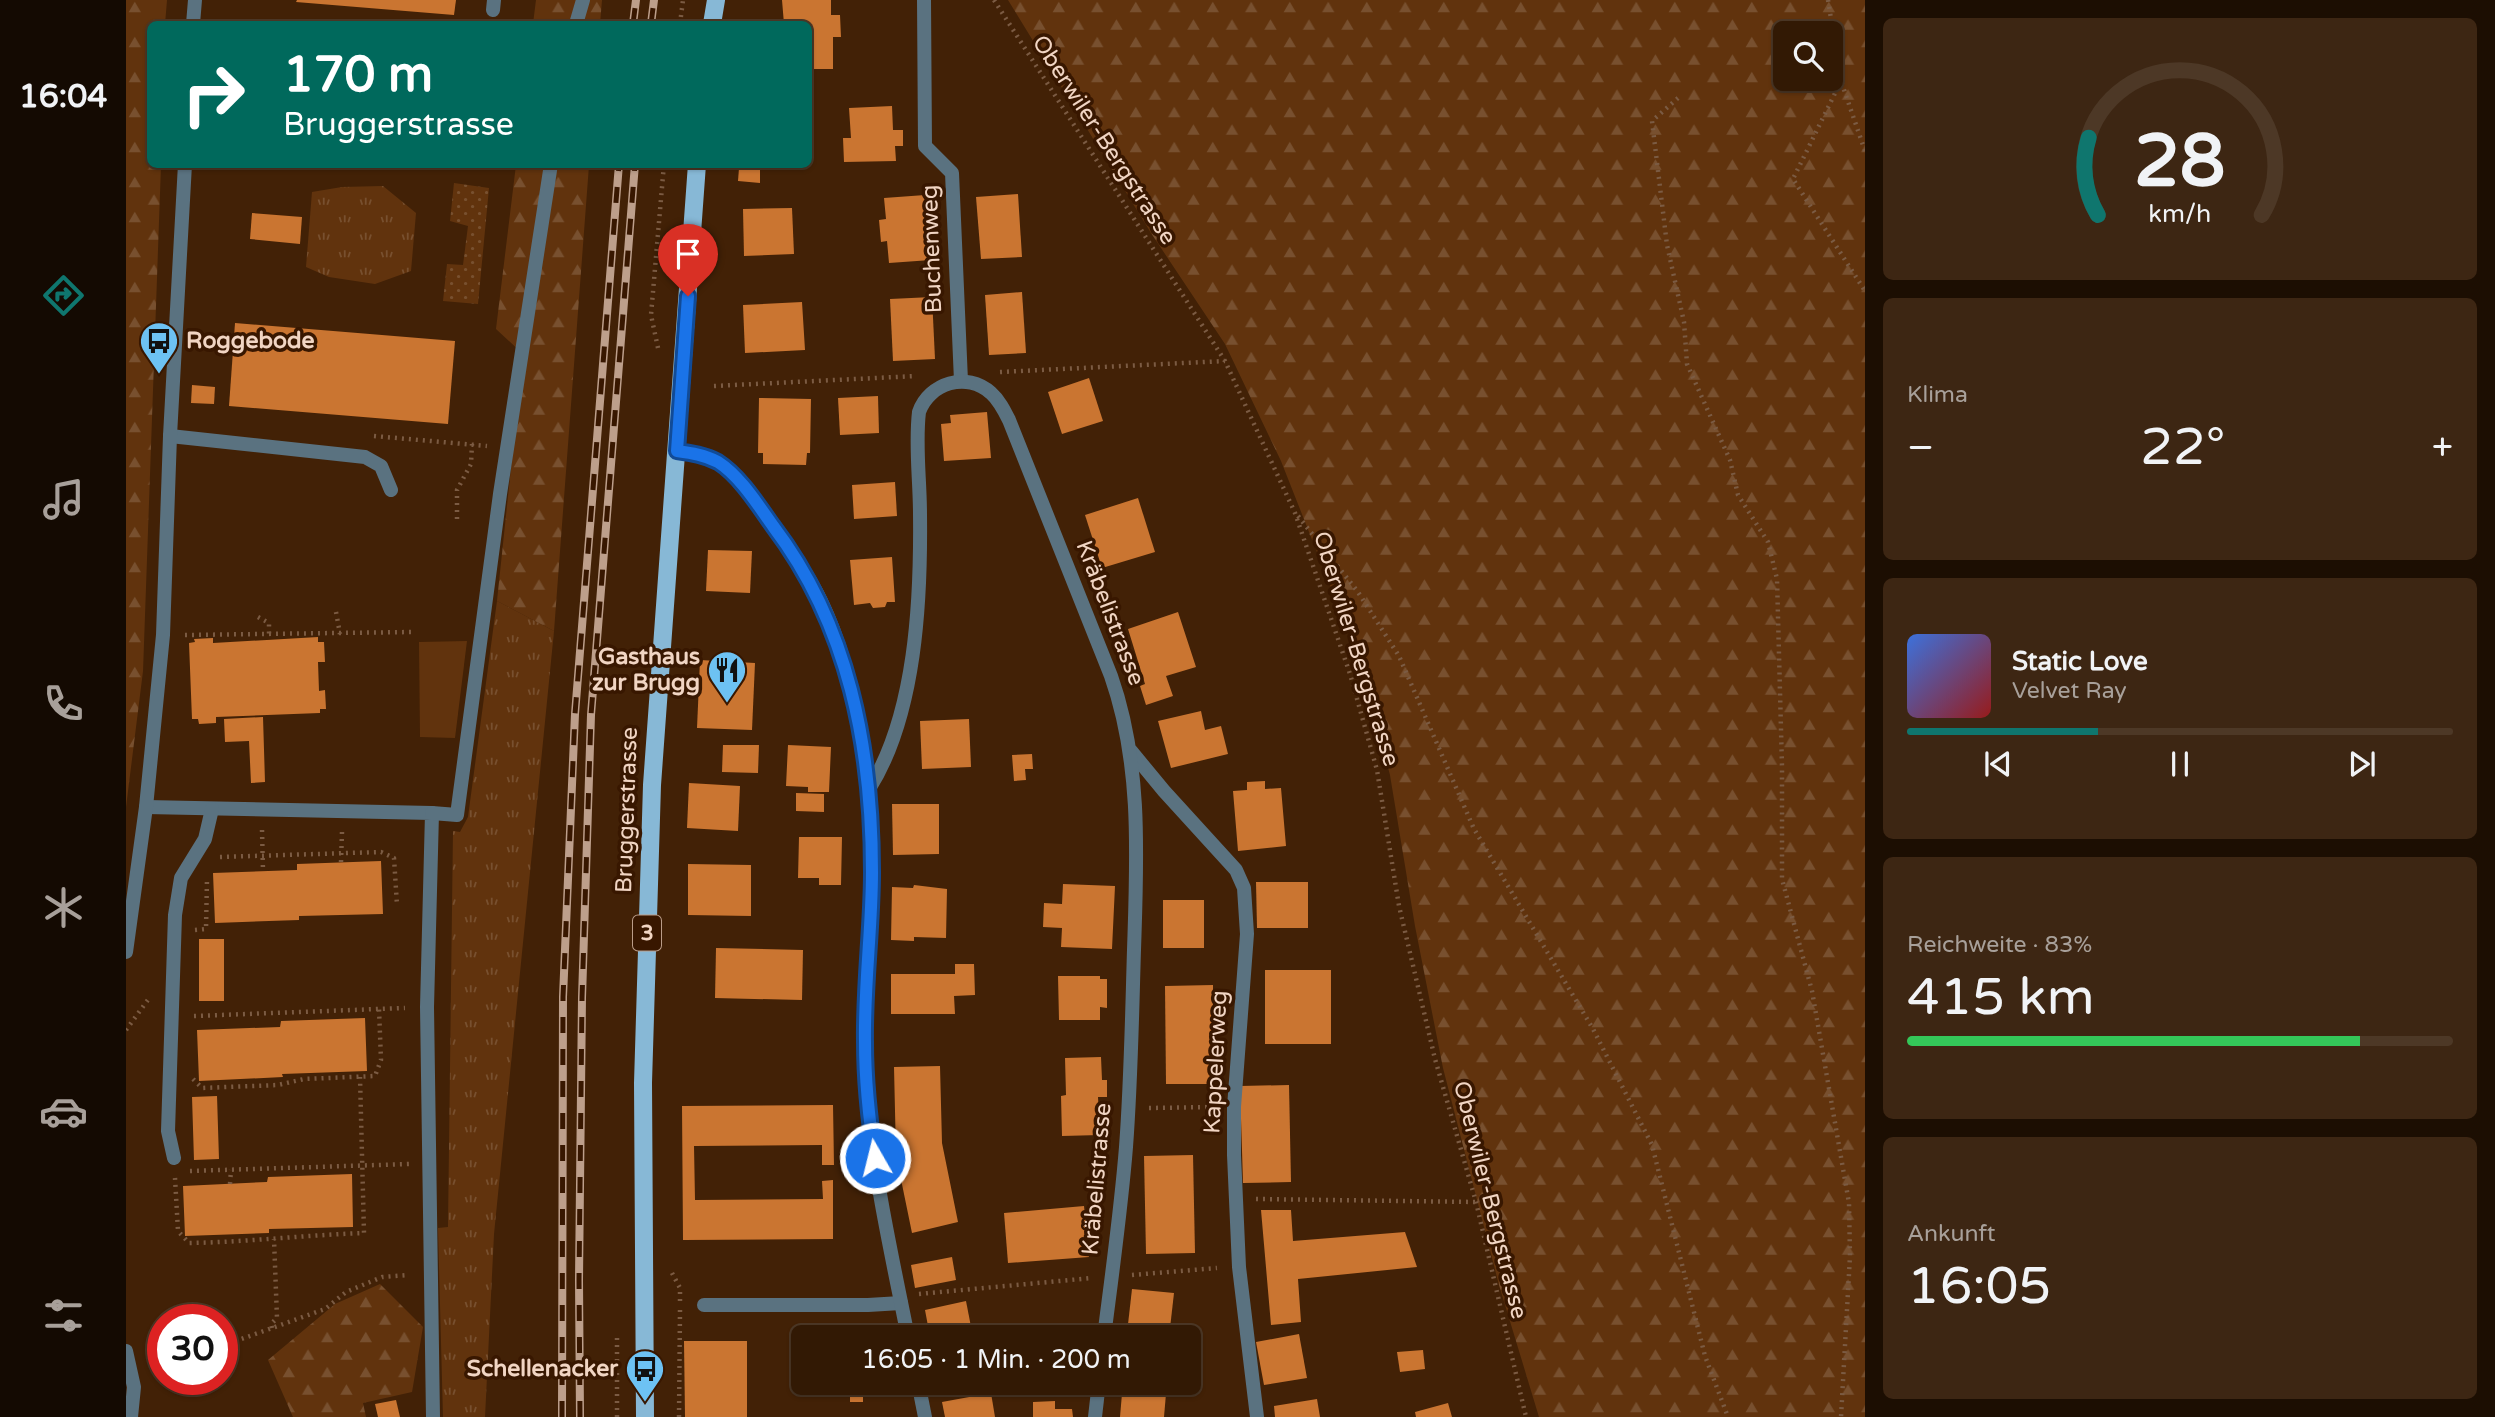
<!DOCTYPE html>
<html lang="de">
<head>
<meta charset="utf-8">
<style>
  :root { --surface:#321904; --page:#3d2613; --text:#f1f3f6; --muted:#a8a09a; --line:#4d3826; --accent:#0f766e }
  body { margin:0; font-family:"Varela Round",sans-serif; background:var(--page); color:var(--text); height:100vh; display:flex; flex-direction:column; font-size:26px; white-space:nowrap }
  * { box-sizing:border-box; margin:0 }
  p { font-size:23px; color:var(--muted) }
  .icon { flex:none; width:38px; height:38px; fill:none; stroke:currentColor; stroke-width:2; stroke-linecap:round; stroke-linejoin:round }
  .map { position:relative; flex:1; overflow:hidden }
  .drawer { display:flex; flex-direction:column; gap:18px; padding:18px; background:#1c0e02; width:630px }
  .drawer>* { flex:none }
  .hud { position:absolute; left:21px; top:21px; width:665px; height:147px; border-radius:10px; box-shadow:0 2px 5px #0004,0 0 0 2px var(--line); background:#00695c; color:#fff; overflow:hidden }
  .tools { position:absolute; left:1647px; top:21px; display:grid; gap:14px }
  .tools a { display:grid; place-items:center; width:70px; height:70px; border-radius:10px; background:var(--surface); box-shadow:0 2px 5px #0004,0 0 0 2px var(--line); font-size:35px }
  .speed { position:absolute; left:21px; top:1304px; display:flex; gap:14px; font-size:35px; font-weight:700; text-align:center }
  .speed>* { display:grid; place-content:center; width:91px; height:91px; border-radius:50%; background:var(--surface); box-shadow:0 2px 5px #0004,0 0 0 2px var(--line); line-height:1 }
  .speed .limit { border:10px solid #d22; background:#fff; color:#111 }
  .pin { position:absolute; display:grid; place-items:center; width:60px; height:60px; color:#fff; margin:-72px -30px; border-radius:50% 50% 50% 0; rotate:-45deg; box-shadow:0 0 7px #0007 }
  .pin .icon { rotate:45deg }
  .me { position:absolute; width:77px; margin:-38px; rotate:352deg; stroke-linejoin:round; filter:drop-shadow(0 0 5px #0008) }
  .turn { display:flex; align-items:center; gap:24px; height:147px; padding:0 21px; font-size:32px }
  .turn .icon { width:91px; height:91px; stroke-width:2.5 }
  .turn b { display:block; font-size:49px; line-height:60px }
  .big { font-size:52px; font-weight:600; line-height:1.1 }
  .drawer .widget { flex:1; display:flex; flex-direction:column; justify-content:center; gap:10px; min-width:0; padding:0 24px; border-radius:10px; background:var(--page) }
  .drawer .dial { align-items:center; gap:0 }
  .dial svg { height:182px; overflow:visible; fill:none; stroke:var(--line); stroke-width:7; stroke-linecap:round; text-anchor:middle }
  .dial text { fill:var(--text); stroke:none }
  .song { display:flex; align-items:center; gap:21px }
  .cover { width:84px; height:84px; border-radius:10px; background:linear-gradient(135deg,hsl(220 70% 55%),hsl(0 70% 35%)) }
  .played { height:7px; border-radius:4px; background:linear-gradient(90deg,var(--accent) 35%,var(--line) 35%) }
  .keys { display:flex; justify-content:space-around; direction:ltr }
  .heat { display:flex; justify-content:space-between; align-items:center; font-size:38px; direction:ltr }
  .charge { height:10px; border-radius:5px; background:linear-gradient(90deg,#34c759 83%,var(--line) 0) }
  .trip { position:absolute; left:665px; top:1325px; width:410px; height:70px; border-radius:10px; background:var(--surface); box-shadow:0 2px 5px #0004,0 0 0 2px var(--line); font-weight:600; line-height:70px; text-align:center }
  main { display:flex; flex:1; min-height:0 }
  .menu { display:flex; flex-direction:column; width:126px; justify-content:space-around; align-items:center; background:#140a02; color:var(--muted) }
  .menu .icon { width:49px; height:49px }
  .menu .selected { color:var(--accent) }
  .menu b { font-size:32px; color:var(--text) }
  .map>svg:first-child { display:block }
</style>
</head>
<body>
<main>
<nav class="menu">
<b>16:04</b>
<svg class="icon selected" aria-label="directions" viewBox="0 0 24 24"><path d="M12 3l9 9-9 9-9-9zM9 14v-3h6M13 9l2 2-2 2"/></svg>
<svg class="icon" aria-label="music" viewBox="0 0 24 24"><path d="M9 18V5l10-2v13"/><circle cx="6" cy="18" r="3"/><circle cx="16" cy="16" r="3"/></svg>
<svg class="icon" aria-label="phone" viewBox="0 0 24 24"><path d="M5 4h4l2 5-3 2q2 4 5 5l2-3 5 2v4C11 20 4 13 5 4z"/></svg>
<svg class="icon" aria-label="climate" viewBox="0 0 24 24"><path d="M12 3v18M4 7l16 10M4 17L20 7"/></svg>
<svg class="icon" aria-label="car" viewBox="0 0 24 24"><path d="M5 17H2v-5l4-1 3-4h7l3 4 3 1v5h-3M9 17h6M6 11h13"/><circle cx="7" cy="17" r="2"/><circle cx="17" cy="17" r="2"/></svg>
<svg class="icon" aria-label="filters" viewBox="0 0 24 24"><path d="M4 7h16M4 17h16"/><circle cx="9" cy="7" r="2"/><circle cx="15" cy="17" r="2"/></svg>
</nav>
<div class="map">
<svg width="1739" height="1417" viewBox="0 0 1739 1417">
  <defs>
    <pattern id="grass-tufts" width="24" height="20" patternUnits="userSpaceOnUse" patternTransform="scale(1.75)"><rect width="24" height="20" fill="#61330d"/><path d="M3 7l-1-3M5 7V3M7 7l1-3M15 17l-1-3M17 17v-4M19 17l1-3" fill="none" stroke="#78502f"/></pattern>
    <pattern id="forest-firs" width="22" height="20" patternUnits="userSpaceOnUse" patternTransform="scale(1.75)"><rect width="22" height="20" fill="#61330d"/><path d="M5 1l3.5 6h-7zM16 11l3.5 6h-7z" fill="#78502f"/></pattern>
    <pattern id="park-dots" width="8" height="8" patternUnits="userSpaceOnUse" patternTransform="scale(1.75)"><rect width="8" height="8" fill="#61330d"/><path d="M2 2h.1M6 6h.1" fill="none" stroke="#78502f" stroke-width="1.8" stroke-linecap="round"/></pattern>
  </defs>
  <rect width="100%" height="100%" fill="#422106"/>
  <!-- grass -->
  <g fill="url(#grass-tufts)">
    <path d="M257,186L290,213L285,271L249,284L203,277L180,267L186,192L216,187Z"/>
    <path d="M371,601L428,631L368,1234L359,1417H317L312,1228L322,1227L327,831L334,832L342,817Z"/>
  </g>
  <!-- forest -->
  <g fill="url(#forest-firs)" fill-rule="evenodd">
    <path d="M0,0H41L39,24H24V164L35,165L17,671L0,807Z"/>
    <path d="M410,0H476L474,24H407Z"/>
    <path d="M882,0H1739V1417H1413L1373,1285L1317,1068L1289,926L1264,775L1234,661L1155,461L1099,344L1025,233ZM1659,33H1704V79H1659Z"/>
    <path d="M390,165H463L428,631L371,601L397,354L370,329Z"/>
    <path d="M254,1284L297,1327L286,1392L237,1403L240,1417H167L142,1360L209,1304Z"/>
  </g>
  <!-- park -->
  <path fill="url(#park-dots)" d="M328,183L363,188L352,304L317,301L321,264L337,265L342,226L324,221Z"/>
  <!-- pitch -->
  <path fill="#61330d" d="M341,641L329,738L294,737L293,642Z"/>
  <!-- building -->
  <g fill="#ca7531">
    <path d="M171,0H330L328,15L170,2Z"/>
    <path d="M656,0H705V15H714L715,37H707V69H682V24H658Z"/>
    <path d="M766,106L767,130H777V146H769L770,161L718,162L717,138H725L723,108Z"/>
    <path d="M634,167V183L612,181L613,168Z"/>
    <path d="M892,194L896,257L855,259L850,197Z"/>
    <path d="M799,195L805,260L763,263L761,241L755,242L753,220L760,219L758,198Z"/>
    <path d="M666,208L668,254L618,256L617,209Z"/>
    <path d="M126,213L176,217L174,244L124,239Z"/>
    <path d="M896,292L900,353L863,355L859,295Z"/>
    <path d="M806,297L809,359L767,361L764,299Z"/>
    <path d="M676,302L679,350L619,353L617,305Z"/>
    <path d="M109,323L329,341L322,424L103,406Z"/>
    <path d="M963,378L977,421L936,434L922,392Z"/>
    <path d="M66,385L89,387L88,404L65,403Z"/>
    <path d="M752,396L753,433L714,435L712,398Z"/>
    <path d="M633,398L685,399L684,453H681L680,465L637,464V453H632Z"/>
    <path d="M861,412L865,458L818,461L815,424L825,423L824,415Z"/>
    <path d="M769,482L771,516L728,519L726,485Z"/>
    <path d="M1012,498L1029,552L976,568L959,515Z"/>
    <path d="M582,550L626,551L624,593L580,591Z"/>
    <path d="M766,557L769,602H761L759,607L747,608L744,603L728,605L724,560Z"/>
    <path d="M1052,612L1070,667L1040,676L1047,696L1020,705L1014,686L1019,684L1002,629Z"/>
    <path d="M192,637V642H198L199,662H192L193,691L199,690L200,709H194V713L90,717V723L73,724L72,719H66L63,643L69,642L68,639L87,638V643Z"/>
    <path d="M574,660L629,663L626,730L571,728Z"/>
    <path d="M1075,711L1079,730L1095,726L1102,754L1045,768L1032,721Z"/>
    <path d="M137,717L139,782L125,783L123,741L99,742L98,719Z"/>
    <path d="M843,719L845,767L796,769L794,721Z"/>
    <path d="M597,745H633L632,773L596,772Z"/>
    <path d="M662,745L705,747L703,792H682V787L660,786Z"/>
    <path d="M906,754L907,769H899L900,780L888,781L886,755Z"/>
    <path d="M1139,781V789L1155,788L1160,846L1112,851L1107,791L1121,790V782Z"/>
    <path d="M563,783L614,786L612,831L561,828Z"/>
    <path d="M670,793L698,794V812L670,811Z"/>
    <path d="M766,804H813V854L767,855Z"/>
    <path d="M673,837H716L715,885H693V878H672Z"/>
    <path d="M255,861L257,914L173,916V920L89,923L87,873L171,870V864Z"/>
    <path d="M562,864L625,865V916L562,915Z"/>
    <path d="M1130,882H1182V928H1131Z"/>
    <path d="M937,884L989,886L986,949L935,947L936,928L917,927L918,903L936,904Z"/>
    <path d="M788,885L821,889L820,938L788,937V941L765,940L766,887L787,888Z"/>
    <rect x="1037" y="900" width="41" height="48"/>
    <rect x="73" y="939" width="25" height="62"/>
    <path d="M590,948L677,950L676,1000L589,998Z"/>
    <path d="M829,964H848L849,995L828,996L829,1014H765V974H829Z"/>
    <rect x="1139" y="970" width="66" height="74"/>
    <path d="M932,976H974V979H981V1008L974,1007V1020H933Z"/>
    <path d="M1087,985V1084H1040L1039,986Z"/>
    <path d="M239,1018L241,1071L156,1074L157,1077L73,1081L71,1030L154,1027L155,1021Z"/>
    <path d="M975,1057L976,1080H981V1097H972L974,1135L936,1136L935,1096L940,1095L939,1058Z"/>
    <path d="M814,1066L816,1143L832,1222L786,1233L770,1155L768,1067Z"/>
    <path d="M1163,1085L1165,1182L1117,1183L1114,1086Z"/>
    <path d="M91,1096L93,1159L68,1160L66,1097Z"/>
    <path d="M707,1105L708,1165H696V1145L568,1146L569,1200L697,1199L696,1181L707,1180V1239L557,1240L556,1106Z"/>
    <path d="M1067,1155L1069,1253L1020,1254L1018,1156Z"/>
    <path d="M226,1174L227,1227L143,1229V1233L59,1236L57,1186L141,1182L142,1177Z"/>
    <path d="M958,1206L963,1257L882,1263L878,1213Z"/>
    <path d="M1135,1210H1165L1167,1241L1279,1232L1291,1267L1172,1279L1175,1322L1145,1325Z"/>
    <path d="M826,1257L830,1280L789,1288L785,1265Z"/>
    <path d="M1006,1289L1048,1293L1043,1337L1001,1333Z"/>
    <path d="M840,1301L847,1337H804L799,1310Z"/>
    <path d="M910,1324L956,1328L955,1334H959V1337H909Z"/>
    <path d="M1173,1334L1181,1378L1138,1385L1130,1342Z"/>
    <path d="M558,1341H621V1417H559Z"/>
    <path d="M1297,1350L1299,1369L1274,1372L1271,1352Z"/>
    <path d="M707,1382H755V1395H737V1402H724V1394H707Z"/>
    <path d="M997,1382H1041L1038,1417H994Z"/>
    <path d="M865,1393L869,1417H819L816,1402Z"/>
    <path d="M1191,1399L1194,1417H1149L1148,1406Z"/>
    <path d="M270,1400L274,1417H252L249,1404Z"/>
    <path d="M929,1401V1409H946L947,1417H907V1402Z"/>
    <path d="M1322,1403L1326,1417H1290L1289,1412Z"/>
  </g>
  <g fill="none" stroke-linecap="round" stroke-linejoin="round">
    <!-- path -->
    <g stroke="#7b5b43" stroke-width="4.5" stroke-dasharray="2 5" stroke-linecap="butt">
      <path d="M868,0L1099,361L1169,513L1224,674L1251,770L1273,906L1309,1059L1350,1202L1400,1417"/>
      <path d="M1702,0L1715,81L1739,151"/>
      <path d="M89,23L100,24"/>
      <path d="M554,24L557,0"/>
      <path d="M1715,81L1667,179L1739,291"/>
      <path d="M1552,98L1526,121L1541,245L1558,322L1561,364L1604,460L1612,495L1642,542L1651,579L1656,767V879L1686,991L1723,1203L1724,1256L1715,1417"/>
      <path d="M532,348L525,315L538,164"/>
      <path d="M874,372L1099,361"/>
      <path d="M588,386L790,376"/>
      <path d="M248,436L361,446"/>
      <path d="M1172,516L1232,592L1273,656L1348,829L1467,1029L1526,1145L1579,1356L1602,1417"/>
      <path d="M331,519V490L345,464L346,444"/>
      <path d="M210,612L214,634"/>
      <path d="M132,617L143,623V634"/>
      <path d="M59,635L286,632"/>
      <path d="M136,830L137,871"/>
      <path d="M94,857L255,852L268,858L271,905"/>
      <path d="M215,862L216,832"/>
      <path d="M69,930L80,929L81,879"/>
      <path d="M68,1016L279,1008"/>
      <path d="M0,1030L24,997"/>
      <path d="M67,1079L76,1088L152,1085L178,1079L249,1076L255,1060L253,1009"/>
      <path d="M1023,1108L1088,1107"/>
      <path d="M64,1171L283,1164"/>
      <path d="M49,1178L52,1231L63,1243C122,1242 180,1235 238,1233L234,1077"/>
      <path d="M104,1184L105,1170"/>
      <path d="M1130,1199L1350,1202"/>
      <path d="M546,1273L554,1288V1302"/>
      <path d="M1006,1275L1091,1268"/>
      <path d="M793,1294L966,1278"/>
      <path d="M146,1328L145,1324L151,1318L148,1239"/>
      <path d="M96,1346L199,1309L220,1292L256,1277L283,1275"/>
      <path d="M491,1417V1338"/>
      <path d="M553,1417L554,1310"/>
    </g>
    <!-- lane -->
    <g stroke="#5a7280" stroke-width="14">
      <path d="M367,10L368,0"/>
      <path d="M450,24L457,0"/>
      <path d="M44,436L239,457L255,466L265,490"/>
      <path d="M20,807L306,813L301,1007L307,1417"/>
      <path d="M306,813L331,815L374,494L425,164"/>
      <path d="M48,1158L42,1131L49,915L55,878L79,839L86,809"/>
      <path d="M578,1305H742L775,1303"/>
    </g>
    <!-- street -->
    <g stroke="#5a7280" stroke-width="14">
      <path d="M798,0L799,146L826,173L835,381"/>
      <path d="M67,24L69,0"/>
      <path d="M551,451C565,453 579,455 591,462C614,476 631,505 647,526C665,550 682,574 695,601C732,678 747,791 746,875C744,947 735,1020 741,1092C747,1174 766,1256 782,1337"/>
      <path d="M1005,751L1038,791L1110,870L1118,888L1121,934L1108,1107V1155L1113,1267L1131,1417"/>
      <path d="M743,789C790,715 795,600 794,514C794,480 789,445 793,412C803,383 841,371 865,393C873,400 878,410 883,420L985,676C1016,764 1011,858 1008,950C1006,1015 1005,1081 1000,1147C995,1210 986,1274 978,1337"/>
      <path d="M0,952L20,807L37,635L44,436L59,164"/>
      <path d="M0,1351L8,1387L5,1417"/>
      <path d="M792,1382L799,1417"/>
      <path d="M969,1417L973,1382"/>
    </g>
    <!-- primary -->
    <g stroke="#87b8d6" stroke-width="18">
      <path d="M586,24L590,0"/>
      <path d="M519,1417L517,1083L526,785L571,164"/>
    </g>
    <!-- rail casing -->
    <g stroke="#bd9f8b" stroke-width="8">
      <g id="rail">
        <path d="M507,24L510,0"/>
        <path d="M525,24L528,0"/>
        <path d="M436,1417L437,997L449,714L493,164"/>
        <path d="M454,1417L453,1280L456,998L465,715L509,164"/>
      </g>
    </g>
    <!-- rail -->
    <use href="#rail" stroke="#381700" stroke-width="5" stroke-dasharray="16" stroke-linecap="butt"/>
  </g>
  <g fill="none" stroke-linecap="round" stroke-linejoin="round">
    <!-- route casing -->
    <g stroke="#114b97" stroke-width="18">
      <path id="route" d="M562,296L551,451C565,453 579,455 592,462C614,476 632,505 647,526C723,626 746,748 746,872C746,928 738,985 739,1042C739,1081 743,1119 749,1158"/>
    </g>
    <!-- route -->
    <use href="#route" stroke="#1a73e8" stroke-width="12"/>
  </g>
  <!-- icons -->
  <defs>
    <g id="bus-pin" transform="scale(2.0125)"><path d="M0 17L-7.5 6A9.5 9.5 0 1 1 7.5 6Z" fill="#6dc2f3" stroke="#381700"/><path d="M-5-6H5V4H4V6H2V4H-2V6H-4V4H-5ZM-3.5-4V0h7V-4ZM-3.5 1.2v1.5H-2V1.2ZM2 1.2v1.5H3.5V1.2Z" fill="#111"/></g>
    <g id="restaurant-pin" transform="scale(2.0125)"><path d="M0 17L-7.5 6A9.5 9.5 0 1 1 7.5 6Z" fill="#6dc2f3" stroke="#381700"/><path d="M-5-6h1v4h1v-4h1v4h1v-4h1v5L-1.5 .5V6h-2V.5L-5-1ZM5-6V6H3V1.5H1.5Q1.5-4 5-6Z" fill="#111"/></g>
  </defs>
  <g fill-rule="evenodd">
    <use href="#bus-pin" x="33" y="341"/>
    <use href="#restaurant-pin" x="601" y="670"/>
    <use href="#bus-pin" x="519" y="1369"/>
  </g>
  <g text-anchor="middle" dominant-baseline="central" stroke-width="7" stroke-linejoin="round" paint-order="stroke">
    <!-- shield labels -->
    <rect fill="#381700" stroke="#ba9c88" stroke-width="2" x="507" y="915.5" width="28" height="35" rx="5"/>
    <g font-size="21" font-weight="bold" fill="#f1d5c3">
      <text x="521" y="933">3</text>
    </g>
    <!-- street labels -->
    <g font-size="23" fill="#f1d5c3" stroke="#381700">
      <text transform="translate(978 140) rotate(57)">Oberwiler-Bergstrasse</text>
      <text transform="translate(806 249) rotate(-92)">Buchenweg</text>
      <text transform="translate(984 613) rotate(69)">Kräbelistrasse</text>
      <text transform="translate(1230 649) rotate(73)">Oberwiler-Bergstrasse</text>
      <text transform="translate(501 810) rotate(-88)">Bruggerstrasse</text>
      <text transform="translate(1090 1062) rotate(-87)">Kappelerweg</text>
      <text transform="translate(971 1179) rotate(-85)">Kräbelistrasse</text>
      <text transform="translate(1364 1200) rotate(76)">Oberwiler-Bergstrasse</text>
    </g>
    <!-- poi labels -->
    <g font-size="23" font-weight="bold" fill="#f1d5c3" stroke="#381700" text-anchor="end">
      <text x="60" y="341" text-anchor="start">Roggebode</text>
      <text x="574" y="657">Gasthaus<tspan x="574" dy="26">zur Brugg</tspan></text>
      <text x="492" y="1369">Schellenacker</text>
    </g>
  </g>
</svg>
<div class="tools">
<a><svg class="icon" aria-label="search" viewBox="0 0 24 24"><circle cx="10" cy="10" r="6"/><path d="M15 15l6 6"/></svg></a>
</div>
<div class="speed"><div class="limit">30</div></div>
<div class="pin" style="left:562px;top:296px;background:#d93025"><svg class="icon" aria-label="arrive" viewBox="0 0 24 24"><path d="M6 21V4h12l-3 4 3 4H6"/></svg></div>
<svg class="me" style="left:749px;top:1158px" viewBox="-20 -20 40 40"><circle r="17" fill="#1a73e8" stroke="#fff" stroke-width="3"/><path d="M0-11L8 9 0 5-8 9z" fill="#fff"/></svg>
<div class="trip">16:05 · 1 Min. · 200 m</div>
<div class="hud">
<div class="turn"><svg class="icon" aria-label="right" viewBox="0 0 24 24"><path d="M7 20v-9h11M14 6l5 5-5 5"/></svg><div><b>170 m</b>Bruggerstrasse</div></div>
</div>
</div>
<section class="drawer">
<div class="widget dial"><svg viewBox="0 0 100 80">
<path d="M14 69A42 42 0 1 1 86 69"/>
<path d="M14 69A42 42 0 0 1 10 35" stroke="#0f766e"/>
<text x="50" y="56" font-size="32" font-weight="700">28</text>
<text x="50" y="72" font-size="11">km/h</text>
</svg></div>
<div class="widget"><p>Klima</p>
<div class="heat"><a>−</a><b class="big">22°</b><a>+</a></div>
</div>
<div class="widget">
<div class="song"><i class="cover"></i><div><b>Static Love</b><p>Velvet Ray</p></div></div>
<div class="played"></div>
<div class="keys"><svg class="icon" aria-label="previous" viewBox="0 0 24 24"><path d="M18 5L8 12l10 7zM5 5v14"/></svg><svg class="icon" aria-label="pause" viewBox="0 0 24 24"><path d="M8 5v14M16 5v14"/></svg><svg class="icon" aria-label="next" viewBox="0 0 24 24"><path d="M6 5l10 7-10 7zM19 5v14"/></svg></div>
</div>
<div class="widget"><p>Reichweite · 83%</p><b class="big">415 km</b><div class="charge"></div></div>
<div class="widget"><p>Ankunft</p><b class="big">16:05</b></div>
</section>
</main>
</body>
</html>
